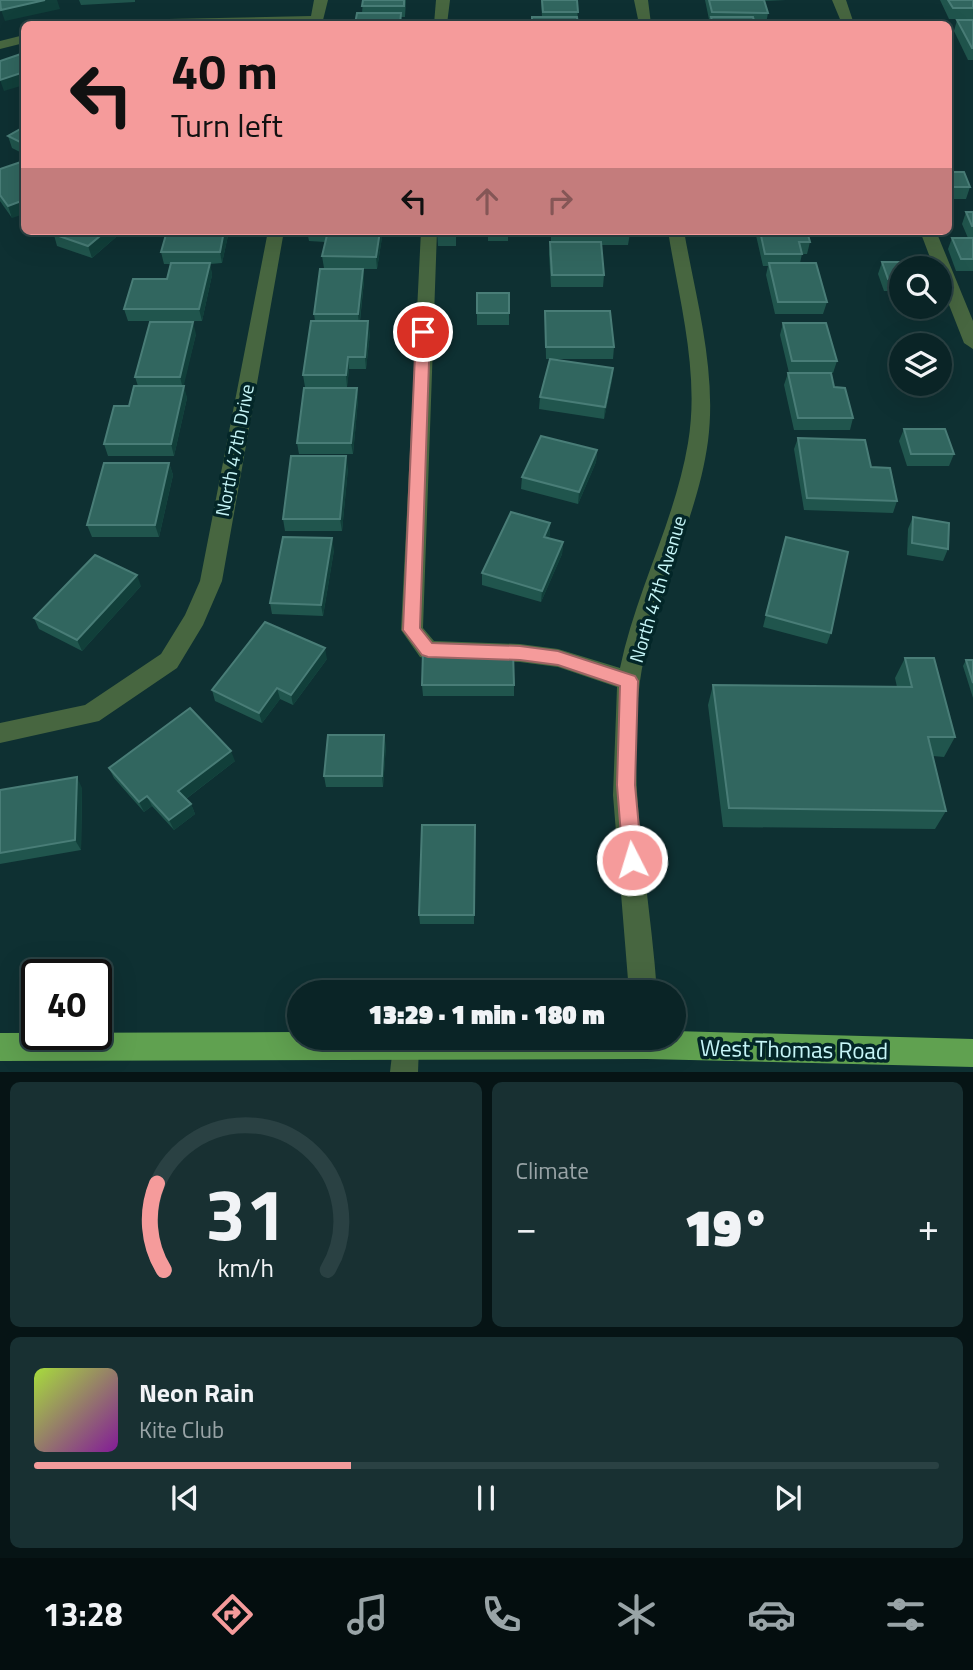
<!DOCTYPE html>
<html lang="en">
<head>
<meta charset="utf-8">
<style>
  :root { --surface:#0a2426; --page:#183032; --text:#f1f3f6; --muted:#99a4a7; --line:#2a4143; --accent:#f59b9b }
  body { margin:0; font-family:"Titillium Web",sans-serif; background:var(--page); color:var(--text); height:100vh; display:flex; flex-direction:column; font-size:26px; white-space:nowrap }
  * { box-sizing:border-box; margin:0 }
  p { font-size:23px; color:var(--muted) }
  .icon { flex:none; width:38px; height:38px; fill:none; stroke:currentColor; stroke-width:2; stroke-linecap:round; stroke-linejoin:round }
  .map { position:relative; height:1072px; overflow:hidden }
  .panel { display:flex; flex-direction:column; gap:10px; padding:10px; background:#061415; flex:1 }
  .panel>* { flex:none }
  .top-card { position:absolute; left:21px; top:21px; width:931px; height:214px; border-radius:10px; box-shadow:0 7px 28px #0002,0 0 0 2px var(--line); background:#f59b9b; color:#111; overflow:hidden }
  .fabs { position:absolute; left:889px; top:256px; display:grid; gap:14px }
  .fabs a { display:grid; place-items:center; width:63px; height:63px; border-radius:50%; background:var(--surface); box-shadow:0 7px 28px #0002,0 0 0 2px var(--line); font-size:35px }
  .speed { position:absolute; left:21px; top:959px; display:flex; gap:14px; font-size:35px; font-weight:700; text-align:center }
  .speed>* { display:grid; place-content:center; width:91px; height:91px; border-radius:50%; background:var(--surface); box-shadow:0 7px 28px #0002,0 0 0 2px var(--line); line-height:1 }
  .speed .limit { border:4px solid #111; border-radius:10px; background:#fff; color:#111 }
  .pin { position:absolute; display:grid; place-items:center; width:60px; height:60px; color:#fff; margin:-30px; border:4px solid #fff; border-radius:50%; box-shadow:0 2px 7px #0007 }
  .me { position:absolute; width:77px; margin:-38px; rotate:355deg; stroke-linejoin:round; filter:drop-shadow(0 0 5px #0008) }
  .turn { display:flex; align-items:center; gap:24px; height:147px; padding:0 35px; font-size:32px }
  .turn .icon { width:91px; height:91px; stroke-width:2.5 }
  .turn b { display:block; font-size:49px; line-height:60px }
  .lanes { display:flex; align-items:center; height:66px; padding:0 35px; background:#0003; justify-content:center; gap:35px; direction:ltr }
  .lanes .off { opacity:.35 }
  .big { font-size:52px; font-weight:800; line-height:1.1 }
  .panel .card { flex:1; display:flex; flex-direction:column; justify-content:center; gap:10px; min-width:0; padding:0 24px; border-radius:10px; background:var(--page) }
  .panel .dial { align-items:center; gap:0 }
  .dial svg { height:182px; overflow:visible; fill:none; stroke:var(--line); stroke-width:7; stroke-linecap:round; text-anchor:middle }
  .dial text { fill:var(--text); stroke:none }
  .song { display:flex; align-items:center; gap:21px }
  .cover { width:84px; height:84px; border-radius:10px; background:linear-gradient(135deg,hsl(80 70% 55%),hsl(290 70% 35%)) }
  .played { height:7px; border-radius:4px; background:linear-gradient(90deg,var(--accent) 35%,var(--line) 35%) }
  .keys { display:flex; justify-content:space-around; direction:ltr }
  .heat { display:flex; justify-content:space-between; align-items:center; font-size:38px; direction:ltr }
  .panel .tiles { flex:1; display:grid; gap:10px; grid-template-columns:1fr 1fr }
  .card:last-child { grid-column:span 2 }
  .trip { position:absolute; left:287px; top:980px; width:399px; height:70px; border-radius:35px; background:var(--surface); box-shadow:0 7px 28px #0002,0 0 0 2px var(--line); font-weight:800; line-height:70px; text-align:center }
  .tabs { display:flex; height:112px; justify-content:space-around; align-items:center; background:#040e0f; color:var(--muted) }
  .tabs .icon { width:49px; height:49px }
  .tabs .on { color:var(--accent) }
  .tabs b { font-size:32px; color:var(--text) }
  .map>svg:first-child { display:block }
</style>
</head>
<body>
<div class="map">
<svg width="973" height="1072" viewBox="0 0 973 1072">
  <rect width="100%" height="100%" fill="#0e3032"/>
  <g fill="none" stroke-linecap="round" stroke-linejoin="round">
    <!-- minor -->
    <g fill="#476640" fill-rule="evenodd">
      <path d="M314,0H328L322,24H111L118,20L311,16Z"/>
      <path d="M436,0H450L447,24H434Z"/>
      <path d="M634,0H648L651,24H639Z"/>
      <path d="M832,0H846L854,24H842Z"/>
      <path d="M24,35V43L0,49V41Z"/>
      <path d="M268,231H284L222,581L203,625L177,668L99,721L0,743V723L85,705L161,654L185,615L200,581Z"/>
      <path d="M421,231H437L423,628L434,641L520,644L558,649L620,668C636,591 675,521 688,443C700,373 679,300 668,231H684C696,299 717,371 708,441C697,524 652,598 640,681C626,784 650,889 657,992H629L613,795L617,687L558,667L520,662L428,659L420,657L401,630Z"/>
      <path d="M920,231H936L973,321V349L964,343L940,282V268H934Z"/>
      <path d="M394,1038H416L419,1045L418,1072H390Z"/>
    </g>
    <!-- major -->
    <path fill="#60a150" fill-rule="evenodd" d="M674,1031L973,1039V1067L647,1059L0,1061V1033L299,1032V1038H674Z"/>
  </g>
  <!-- wall -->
  <g fill="#20554d">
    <path d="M79,0H135V2L81,5Z"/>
    <path d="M363,0H406L405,17H401L402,24L362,13Z"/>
    <path d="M541,0H577L578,24H532V17H542Z"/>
    <path d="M705,0H786L764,1L768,13L766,24H710Z"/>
    <path d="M940,0H973V19H949Z"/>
    <path d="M957,20H973V60H968L954,31Z"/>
    <path d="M24,119V154L12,148L8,136L22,128L20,122Z"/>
    <path d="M0,169L12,218L0,201Z"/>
    <path d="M948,172L970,187L966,199H948Z"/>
    <path d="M966,212H973V271H956L948,249L952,238H968L962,224Z"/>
    <path d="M45,231H123L92,258L57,246L54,235L45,232Z"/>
    <path d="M229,231L222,263L210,264L212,275L202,321H128L124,309L167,279L171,264H164L161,252Z"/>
    <path d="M307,231H383L377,269H363L364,281L360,321L370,333L366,369H349L347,387H305L303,375L315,321L314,314L357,269L324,268L322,256L325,242L309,241Z"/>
    <path d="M437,231H456V246H438Z"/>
    <rect x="488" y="231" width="20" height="10"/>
    <path d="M551,231H630V233L628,245H601L604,275L603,287H551L549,254L550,242H551Z"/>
    <path d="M755,231H807L810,242L807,254H802L800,263L827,302L823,314H775L766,275L768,266H763Z"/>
    <path d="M882,262L901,268V291H884L878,274Z"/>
    <rect x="477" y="293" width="32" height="32"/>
    <path d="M545,311L614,347L613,359H550L613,368L612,380L604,419L539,409L540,397L550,359H546Z"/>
    <path d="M783,323L837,361L833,373H794L834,387L853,418L850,430H794L784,385L788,373H789L780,335Z"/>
    <path d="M196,334L183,386L187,398L174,456H108L104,444L129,406L138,386L135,377Z"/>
    <path d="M357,388L358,400L353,454H299L297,443Z"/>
    <path d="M904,429L954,454L949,466H907L899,441Z"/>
    <path d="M798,438L871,467L897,501L893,513L804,510L794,449Z"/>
    <path d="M597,450L596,462L578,504L521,489L522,477Z"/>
    <path d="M169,463L173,475L159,537H92L87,525Z"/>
    <path d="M348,468L342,531H285L283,519Z"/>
    <path d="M913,517L948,549L943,561L907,555L908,529Z"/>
    <path d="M550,523V535L548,538L563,542L562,554L541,602L482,585V573Z"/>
    <path d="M783,548L831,633L827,644L763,627Z"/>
    <path d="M334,550L323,616L272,614L270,603Z"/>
    <path d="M141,586L82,651L39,629L34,618Z"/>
    <path d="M905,658L955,737L944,757L933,756L946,811L935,829L723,827L708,705L713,685L897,687L895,678Z"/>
    <path d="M327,659L293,705L280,699L262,723L215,701L212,690Z"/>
    <path d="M966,660H973V698L963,666Z"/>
    <path d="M422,685H514V696H423Z"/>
    <path d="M386,745L383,787H326L324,776Z"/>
    <path d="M235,761L186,799L191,804L195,814L174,830L152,806L144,812L114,778L109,768Z"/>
    <path d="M82,788L81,850L0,864V790Z"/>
    <path d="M475,825L474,924H420L419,915Z"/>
  </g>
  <!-- shaded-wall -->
  <g fill="#113f3a">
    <path d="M45,0H57L60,9L5,21L1,10Z"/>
    <path d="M24,72V85L4,91L0,80Z"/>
    <path d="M24,200V214L12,218L8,206Z"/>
    <path d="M106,231H123L92,258L88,246Z"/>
    <path d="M224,231H229L222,263L220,252Z"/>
    <path d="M380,231H383L377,269L376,257Z"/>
    <path d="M210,263L212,275L202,321L199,309Z"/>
    <path d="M363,269L364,281L359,326L358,314Z"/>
    <path d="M368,321L370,333L366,369L365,357Z"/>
    <path d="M193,322L196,334L183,389L180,377Z"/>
    <path d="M348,357L349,369L347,387L346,375Z"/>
    <path d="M613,368L612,380L604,419L605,407Z"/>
    <path d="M184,386L187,398L174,456L171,444Z"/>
    <path d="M357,388L358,400L353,454L351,443Z"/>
    <path d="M597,450L596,462L578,504L579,492Z"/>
    <path d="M346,456L348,468L342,531L340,519Z"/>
    <path d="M169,463L173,475L159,537L155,525Z"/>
    <path d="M550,523V535L544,549V537Z"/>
    <path d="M332,538L334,550L323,616L321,605Z"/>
    <path d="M563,542L562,554L541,602L542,591Z"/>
    <path d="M137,575L141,586L82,651L77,640Z"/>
    <path d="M325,648L327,659L293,705L291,695Z"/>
    <path d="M277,688L280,699L262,723L259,713Z"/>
    <path d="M384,735L386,745L383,787L382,776Z"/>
    <path d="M231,751L235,761L183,801L178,791Z"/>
    <path d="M77,777L82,788L81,850L75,840Z"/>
    <path d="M147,796L152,806L144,812L139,802Z"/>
    <path d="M191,804L195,814L174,830L169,820Z"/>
  </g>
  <!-- building -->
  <g fill="#31665f" stroke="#497d77" stroke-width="2">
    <path d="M0,0H45L1,10Z"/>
    <path d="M363,0H404V6H362Z"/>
    <path d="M542,0H577L578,12H543Z"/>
    <path d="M709,0H764L768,13L712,12Z"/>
    <path d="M948,0H973V8H953Z"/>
    <path d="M357,13H401L400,24H355Z"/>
    <path d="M532,17H577L578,24H532Z"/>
    <path d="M711,17H753L755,24H713Z"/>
    <path d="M957,20H973V48H972Z"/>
    <path d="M24,53V72L0,80V61Z"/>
    <path d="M24,127V144L8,136Z"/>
    <path d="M24,161V200L8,206L0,195V169Z"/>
    <path d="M948,172H964L970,187H948Z"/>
    <path d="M966,212H973V226H972Z"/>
    <path d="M57,231H106L88,246L53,234Z"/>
    <path d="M167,231H224L220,252H161Z"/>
    <path d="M328,231H380L376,257L322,256Z"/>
    <rect x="437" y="231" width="18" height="3"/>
    <rect x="552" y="231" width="78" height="2"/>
    <path d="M760,231H807L810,242H799L802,254H765Z"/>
    <path d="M952,238H973V259H961Z"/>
    <path d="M550,242H601L604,275H552Z"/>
    <path d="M882,262H901L903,268H901V279H888Z"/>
    <path d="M171,263H210L199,309H124L133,279H167Z"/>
    <path d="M769,263H816L827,302H778Z"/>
    <path d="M320,269H363L358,314H314Z"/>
    <rect x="477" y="293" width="32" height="20"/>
    <path d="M545,311H610L614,347H546Z"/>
    <path d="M311,321H368L365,357H348L346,375H303Z"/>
    <path d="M150,322H193L180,377H135Z"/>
    <path d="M783,323H826L837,361H792Z"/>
    <path d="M550,359L613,368L605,407L540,397Z"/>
    <path d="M788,373H831L834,387L845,388L853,418H798Z"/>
    <path d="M134,386H184L171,444H104L114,406H129Z"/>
    <path d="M304,388H357L351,443H297Z"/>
    <path d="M904,429H945L954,454H911Z"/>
    <path d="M541,436L597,450L579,492L522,477Z"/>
    <path d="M798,438L865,440L871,467L890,468L897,501L807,498Z"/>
    <path d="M291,456H346L340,519H283Z"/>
    <path d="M104,463H169L155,525H87Z"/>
    <path d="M511,512L550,523L544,537L563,542L542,591L482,573Z"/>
    <path d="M913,517L949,523L948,549L912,543Z"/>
    <path d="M283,537L332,538L321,605L270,603Z"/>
    <path d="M786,537L848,552L831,633L766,615Z"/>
    <path d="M95,555L137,575L77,640L34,618Z"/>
    <path d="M265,622L325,648L291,695L277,688L259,713L212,690Z"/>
    <path d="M423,652H513L514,685H422Z"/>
    <path d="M905,658H934L955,737H928L946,811L729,808L713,685L912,687Z"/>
    <path d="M966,660H973V683Z"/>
    <path d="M190,708L231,751L178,791L191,804L169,820L147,796L139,802L109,768Z"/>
    <path d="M328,735H384L382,776H324Z"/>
    <path d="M77,777L75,840L0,853V790Z"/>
    <path d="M422,825H475L474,915H419Z"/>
  </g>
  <!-- route -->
  <path fill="#f59b9b" stroke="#9f6565" stroke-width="2" d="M423,327L430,332L420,628L432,643L520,646L558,651L635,676L638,681L635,785L642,860L639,867L632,870L625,867L623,860L617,785L620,686L558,665L520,660L428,657L422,655L403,630L416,332Z"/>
  <g text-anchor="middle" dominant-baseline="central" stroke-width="7" stroke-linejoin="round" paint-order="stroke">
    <!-- street labels -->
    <g font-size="19" fill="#c6f5f7" stroke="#032628">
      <text transform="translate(234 450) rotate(-79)">North 47th Drive</text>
      <text transform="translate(657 589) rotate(-73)">North 47th Avenue</text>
    </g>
    <!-- near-street labels -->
    <g font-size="23" fill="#c6f5f7" stroke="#032628">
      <text transform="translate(794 1049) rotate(1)">West Thomas Road</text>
    </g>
  </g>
</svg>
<div class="fabs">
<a><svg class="icon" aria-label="search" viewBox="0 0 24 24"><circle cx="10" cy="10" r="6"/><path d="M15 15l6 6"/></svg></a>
<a><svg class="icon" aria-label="layers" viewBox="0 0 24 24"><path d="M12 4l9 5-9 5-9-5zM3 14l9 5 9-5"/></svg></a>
</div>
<div class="speed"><div class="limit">40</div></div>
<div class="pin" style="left:423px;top:332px;background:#d93025"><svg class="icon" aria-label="arrive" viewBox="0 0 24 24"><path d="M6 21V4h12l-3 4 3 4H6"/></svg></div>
<svg class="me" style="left:632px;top:860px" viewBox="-20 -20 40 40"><circle r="17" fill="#f59b9b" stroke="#fff" stroke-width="3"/><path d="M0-11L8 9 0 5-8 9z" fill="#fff"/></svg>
<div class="trip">13:29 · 1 min · 180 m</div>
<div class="top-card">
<div class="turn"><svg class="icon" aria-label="left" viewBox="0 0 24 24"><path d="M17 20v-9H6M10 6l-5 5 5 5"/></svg><div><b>40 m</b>Turn left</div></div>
<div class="lanes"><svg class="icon" aria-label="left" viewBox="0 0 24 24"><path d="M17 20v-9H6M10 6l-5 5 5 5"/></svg><svg class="icon off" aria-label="ahead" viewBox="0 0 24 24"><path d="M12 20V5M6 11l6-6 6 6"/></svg><svg class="icon off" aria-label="right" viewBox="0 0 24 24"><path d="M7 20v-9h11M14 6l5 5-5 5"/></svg></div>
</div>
</div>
<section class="panel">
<div class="tiles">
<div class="card dial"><svg viewBox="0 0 100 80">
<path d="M14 69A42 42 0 1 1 86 69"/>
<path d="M14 69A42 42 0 0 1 11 31" stroke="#f59b9b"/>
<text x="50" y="56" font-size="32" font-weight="700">31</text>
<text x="50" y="72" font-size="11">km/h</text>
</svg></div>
<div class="card"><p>Climate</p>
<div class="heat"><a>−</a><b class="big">19°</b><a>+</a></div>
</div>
<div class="card">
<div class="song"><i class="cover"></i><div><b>Neon Rain</b><p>Kite Club</p></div></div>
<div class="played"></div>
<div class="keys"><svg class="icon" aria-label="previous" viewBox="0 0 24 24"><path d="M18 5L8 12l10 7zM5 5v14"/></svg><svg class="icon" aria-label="pause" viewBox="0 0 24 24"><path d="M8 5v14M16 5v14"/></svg><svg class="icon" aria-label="next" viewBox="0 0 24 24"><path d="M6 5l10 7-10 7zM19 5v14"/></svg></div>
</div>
</div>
</section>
<nav class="tabs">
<b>13:28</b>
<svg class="icon on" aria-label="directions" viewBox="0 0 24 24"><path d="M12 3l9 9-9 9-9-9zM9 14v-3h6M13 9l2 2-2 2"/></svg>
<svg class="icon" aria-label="music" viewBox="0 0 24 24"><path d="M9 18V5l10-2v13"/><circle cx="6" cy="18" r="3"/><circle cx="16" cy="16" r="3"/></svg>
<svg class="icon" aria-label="phone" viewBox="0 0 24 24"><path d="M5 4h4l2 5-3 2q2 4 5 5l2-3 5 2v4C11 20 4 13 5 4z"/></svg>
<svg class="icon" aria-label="climate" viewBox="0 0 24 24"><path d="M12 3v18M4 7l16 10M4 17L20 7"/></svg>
<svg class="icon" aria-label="car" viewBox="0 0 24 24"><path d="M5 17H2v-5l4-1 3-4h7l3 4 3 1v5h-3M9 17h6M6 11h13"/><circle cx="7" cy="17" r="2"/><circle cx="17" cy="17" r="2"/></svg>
<svg class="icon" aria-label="filters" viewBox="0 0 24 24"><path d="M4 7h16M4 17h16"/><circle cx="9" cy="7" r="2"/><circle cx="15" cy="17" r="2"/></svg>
</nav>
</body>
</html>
